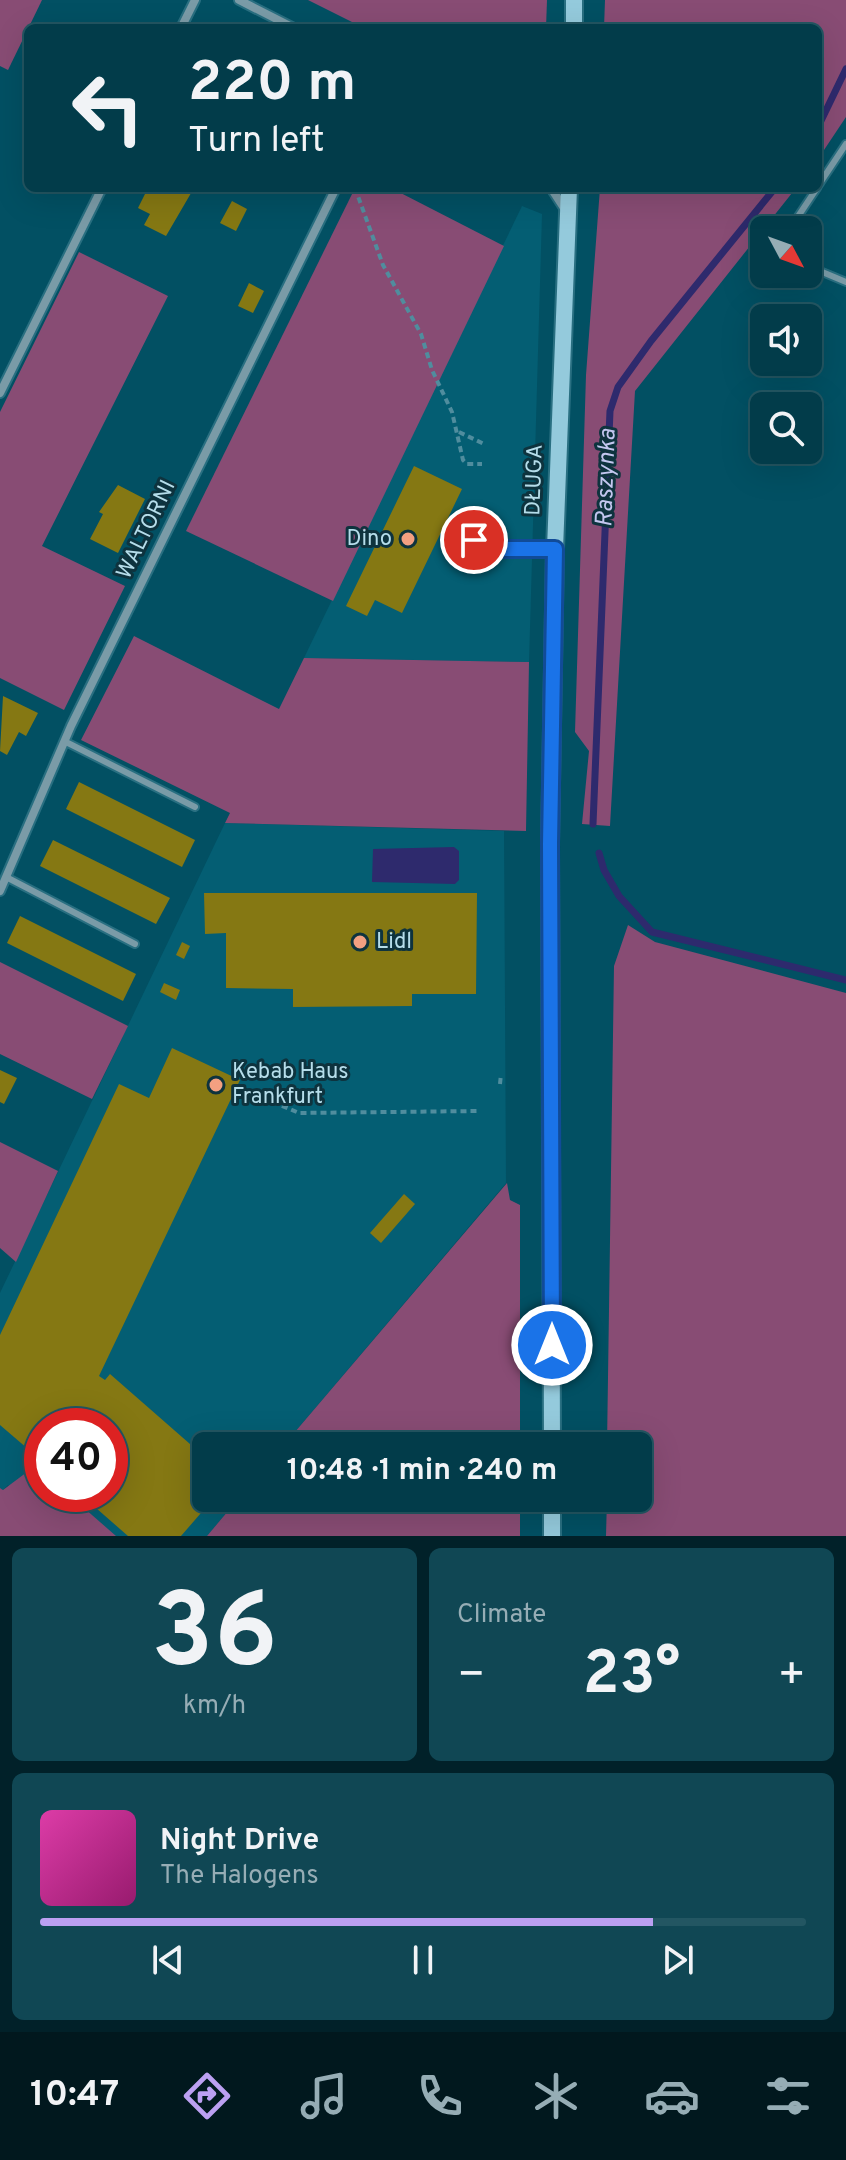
<!DOCTYPE html>
<html lang="en">
<head>
<meta charset="utf-8">
<style>
  :root { --surface:#023c4a; --page:#104754; --text:#f1f3f6; --muted:#96adb5; --line:#235662; --accent:#bca0f2 }
  body { margin:0; font-family:Overpass,sans-serif; background:var(--page); color:var(--text); height:100vh; display:flex; flex-direction:column; font-size:30px; white-space:nowrap }
  * { box-sizing:border-box; margin:0 }
  p { font-size:26px; color:var(--muted) }
  .icon { flex:none; width:44px; height:44px; fill:none; stroke:currentColor; stroke-width:2; stroke-linecap:round; stroke-linejoin:round }
  .map { position:relative; height:1536px; overflow:hidden }
  .drawer { display:flex; flex-direction:column; gap:12px; padding:12px; background:#012129; flex:1 }
  .drawer>* { flex:none }
  .hud { position:absolute; left:24px; top:24px; width:798px; height:168px; border-radius:12px; box-shadow:0 8px 32px #0002,0 0 0 2px var(--line); background:#023c4a; color:var(--text); overflow:hidden }
  .needle { width:52px; rotate:131deg }
  .buttons { position:absolute; left:750px; top:216px; display:grid; gap:16px }
  .buttons a { display:grid; place-items:center; width:72px; height:72px; border-radius:12px; background:var(--surface); box-shadow:0 8px 32px #0002,0 0 0 2px var(--line); font-size:40px }
  .speed { position:absolute; left:24px; top:1408px; display:flex; gap:16px; font-size:40px; font-weight:700; text-align:center }
  .speed>* { display:grid; place-content:center; width:104px; height:104px; border-radius:50%; background:var(--surface); box-shadow:0 8px 32px #0002,0 0 0 2px var(--line); line-height:1 }
  .speed .limit { border:12px solid #d22; background:#fff; color:#111 }
  .pin { position:absolute; display:grid; place-items:center; width:68px; height:68px; color:#fff; margin:-34px; border:4px solid #fff; border-radius:50%; box-shadow:0 2px 8px #0007 }
  .me { position:absolute; width:88px; margin:-44px; rotate:0deg; stroke-linejoin:round; filter:drop-shadow(0 0 6px #0008) }
  .turn { display:flex; align-items:center; gap:28px; height:168px; padding:0 32px; font-size:36px }
  .turn .icon { width:104px; height:104px; stroke-width:2.5 }
  .turn b { display:block; font-size:56px; line-height:68px }
  .big { font-size:60px; font-weight:700; line-height:1.1 }
  .drawer .card { flex:1; display:flex; flex-direction:column; justify-content:center; gap:12px; min-width:0; padding:0 28px; border-radius:12px; background:var(--page) }
  .drawer .dial { align-items:center; gap:0 }
  .dial b { font-size:104px; line-height:1 }
  .song { display:flex; align-items:center; gap:24px }
  .cover { width:96px; height:96px; border-radius:12px; background:linear-gradient(135deg,hsl(320 70% 55%),hsl(320 70% 35%)) }
  .played { height:8px; border-radius:4px; background:linear-gradient(90deg,var(--accent) 80%,var(--line) 80%) }
  .keys { display:flex; justify-content:space-around; direction:ltr }
  .heat { display:flex; justify-content:space-between; align-items:center; font-size:44px; direction:ltr }
  .drawer .tiles { flex:1; display:grid; gap:12px; grid-template-columns:1fr 1fr }
  .card:last-child { grid-column:span 2 }
  .trip { position:absolute; left:192px; top:1432px; width:460px; height:80px; border-radius:12px; background:var(--surface); box-shadow:0 8px 32px #0002,0 0 0 2px var(--line); font-weight:700; line-height:80px; text-align:center }
  .tabs { display:flex; height:128px; justify-content:space-around; align-items:center; background:#01181e; color:var(--muted) }
  .tabs .icon { width:56px; height:56px }
  .tabs .selected { color:var(--accent) }
  .tabs b { font-size:36px; color:var(--text) }
  .map>svg:first-child { display:block }
</style>
</head>
<body>
<div class="map">
<svg width="846" height="1536" viewBox="0 0 846 1536">
  <rect width="100%" height="100%" fill="#025063"/>
  <!-- built -->
  <g fill="#045e73" fill-rule="evenodd">
    <path d="M522,206L542,214L529,662L304,658Z"/>
    <path d="M225,823L504,831L506,1183L283,1446H206V1498H239L207,1536H64L8,1485L3,1490L0,1488V1293ZM42,1426H110V1494H42Z"/>
  </g>
  <!-- green -->
  <g fill="#884c74">
    <path d="M0,0H42L8,70L0,66Z"/>
    <path d="M308,0H547L546,28H364Z"/>
    <path d="M605,0H846V117L818,159V28H604Z"/>
    <path d="M355,188H391L504,246L333,601L186,531Z"/>
    <path d="M600,188H796L635,391L610,826L582,824L589,751L575,732L586,375Z"/>
    <path d="M79,252L168,296L42,546L125,586L64,710L0,678V412Z"/>
    <path d="M134,636L279,709L304,658L529,662L526,831L225,823L230,813L81,740Z"/>
    <path d="M628,925L655,942L846,993V1536H606L607,1498H638V1446H607L614,966Z"/>
    <path d="M0,962L128,1026L92,1099L0,1054Z"/>
    <path d="M0,1142L58,1171L16,1262L0,1248Z"/>
    <path d="M507,1183L510,1200L520,1205V1446H283Z"/>
    <path d="M35,1466L42,1472V1494H68L116,1536H0V1488L3,1490Z"/>
    <path d="M239,1498H520V1536H207Z"/>
  </g>
  <!-- water -->
  <path fill="#2e2a6d" d="M454,847L459,851V880L455,884L372,882L373,849Z"/>
  <g fill="none" stroke-linecap="round" stroke-linejoin="round">
    <!-- stream -->
    <g stroke="#2e2a6d" stroke-width="7">
      <path d="M818,127L846,69"/>
      <path d="M593,824L610,411L618,387L651,341L775,188"/>
      <path d="M599,853L604,870L619,896L652,932L846,980"/>
    </g>
  </g>
  <!-- building -->
  <g fill="#857813">
    <path d="M148,188H194L166,236L144,225L150,214L138,208Z"/>
    <path d="M232,201L247,209L236,231L220,223Z"/>
    <path d="M249,283L264,291L253,313L238,306Z"/>
    <path d="M414,466L462,489L402,613L375,600L367,616L346,606Z"/>
    <path d="M118,485L145,499L118,553L90,539L103,514L99,512Z"/>
    <path d="M3,696L38,713L26,736L19,732L7,755L0,751Z"/>
    <path d="M79,782L195,840L182,867L66,809Z"/>
    <path d="M53,840L170,898L156,924L40,866Z"/>
    <path d="M204,893H477L476,994H412V1006L293,1007V989L226,988V933L205,934Z"/>
    <path d="M20,916L136,974L123,1001L7,943Z"/>
    <path d="M182,942L190,946L184,959L176,955Z"/>
    <path d="M164,983L180,990L176,1000L160,992Z"/>
    <path d="M172,1048L240,1080L99,1376L105,1380L110,1374L206,1458V1498H214L181,1536H128L80,1494H110V1426H42V1461L0,1425V1335L119,1084L149,1098Z"/>
    <path d="M0,1070L17,1078L4,1104L0,1102Z"/>
    <path d="M404,1194L415,1204L381,1243L370,1233Z"/>
  </g>
  <g fill="none" stroke-linecap="round" stroke-linejoin="round">
    <!-- lane casing -->
    <g stroke="#296f81" stroke-width="10">
      <g id="lane">
        <path d="M818,186L846,144"/>
        <path d="M789,230L817,188"/>
        <path d="M808,266L846,282"/>
        <path d="M474,540L506,549H555"/>
        <path d="M64,741L195,807"/>
        <path d="M6,877L135,944"/>
      </g>
    </g>
    <!-- street casing -->
    <g stroke="#296f81" stroke-width="12">
      <g id="street">
        <path d="M239,0L294,28"/>
        <path d="M181,28L195,0"/>
        <path d="M551,188L566,211"/>
        <path d="M0,393L102,188"/>
        <path d="M0,891L71,726L336,188"/>
      </g>
    </g>
    <!-- secondary casing -->
    <g stroke="#296f81" stroke-width="20">
      <g id="secondary">
        <path d="M574,28V0"/>
        <path d="M552,1446L550,844L555,549L569,188"/>
        <path d="M552,1498V1536"/>
      </g>
    </g>
    <!-- path -->
    <g stroke="#508d9e" stroke-width="4" stroke-dasharray="6 4" stroke-linecap="butt">
      <path d="M355,188L383,265L421,334L432,370L452,412L463,460L467,464H482"/>
      <path d="M459,432L484,444"/>
      <path d="M500,1084L501,1074"/>
      <path d="M235,1090L247,1091L299,1113L480,1111"/>
    </g>
    <!-- lane -->
    <use href="#lane" stroke="#7a9ba7" stroke-width="6"/>
    <!-- street -->
    <use href="#street" stroke="#7a9ba7" stroke-width="8"/>
    <!-- secondary -->
    <use href="#secondary" stroke="#94cadc" stroke-width="16"/>
  </g>
  <g fill="none" stroke-linecap="round" stroke-linejoin="round">
    <!-- route casing -->
    <g stroke="#114b97" stroke-width="20">
      <path id="route" d="M474,540L506,549H555L550,844L552,1345"/>
    </g>
    <!-- route -->
    <use href="#route" stroke="#1a73e8" stroke-width="14"/>
  </g>
  <!-- markers -->
  <g fill="#f3a081" stroke="#0e333e" stroke-width="3">
    <circle cx="408" cy="539" r="8"/>
    <circle cx="360" cy="942" r="8"/>
    <circle cx="216" cy="1085" r="8"/>
  </g>
  <g text-anchor="middle" dominant-baseline="central" stroke-width="6" stroke-linejoin="round" paint-order="stroke">
    <!-- street labels -->
    <g font-size="22" fill="#b5ddea" stroke="#0e333e">
      <text transform="translate(535 480) rotate(-88)">DŁUGA</text>
      <text transform="translate(147 530) rotate(-64)">WALTORNI</text>
    </g>
    <!-- poi labels -->
    <g font-size="22" fill="#b5ddea" stroke="#0e333e" text-anchor="start">
      <text x="392" y="539" text-anchor="end">Dino</text>
      <text x="376" y="942">Lidl</text>
      <text x="232" y="1072">Kebab Haus<tspan x="232" dy="25">Frankfurt</tspan></text>
    </g>
    <!-- water labels -->
    <g font-size="24" font-style="italic" fill="#c3c6ef" stroke="#0e333e">
      <text transform="translate(607 478) rotate(-88)">Raszynka</text>
    </g>
  </g>
</svg>
<div class="buttons">
<a><svg class="needle" viewBox="-14 -14 28 28"><path d="M0-13l5 13h-10z" fill="#e53935"/><path d="M0 13l5-13h-10z" fill="#96adb5"/></svg></a>
<a><svg class="icon" aria-label="sound" viewBox="0 0 24 24"><path d="M4 9h4l5-4v14l-5-4H4zM17 9q2 3 0 6"/></svg></a>
<a><svg class="icon" aria-label="search" viewBox="0 0 24 24"><circle cx="10" cy="10" r="6"/><path d="M15 15l6 6"/></svg></a>
</div>
<div class="speed"><div class="limit">40</div></div>
<div class="pin" style="left:474px;top:540px;background:#d93025"><svg class="icon" aria-label="arrive" viewBox="0 0 24 24"><path d="M6 21V4h12l-3 4 3 4H6"/></svg></div>
<svg class="me" style="left:552px;top:1345px" viewBox="-20 -20 40 40"><circle r="17" fill="#1a73e8" stroke="#fff" stroke-width="3"/><path d="M0-11L8 9 0 5-8 9z" fill="#fff"/></svg>
<div class="trip">10:48 · 1 min · 240 m</div>
<div class="hud">
<div class="turn"><svg class="icon" aria-label="left" viewBox="0 0 24 24"><path d="M17 20v-9H6M10 6l-5 5 5 5"/></svg><div><b>220 m</b>Turn left</div></div>
</div>
</div>
<section class="drawer">
<div class="tiles">
<div class="card dial"><b>36</b><p>km/h</p></div>
<div class="card"><p>Climate</p>
<div class="heat"><a>−</a><b class="big">23°</b><a>+</a></div>
</div>
<div class="card">
<div class="song"><i class="cover"></i><div><b>Night Drive</b><p>The Halogens</p></div></div>
<div class="played"></div>
<div class="keys"><svg class="icon" aria-label="previous" viewBox="0 0 24 24"><path d="M18 5L8 12l10 7zM5 5v14"/></svg><svg class="icon" aria-label="pause" viewBox="0 0 24 24"><path d="M8 5v14M16 5v14"/></svg><svg class="icon" aria-label="next" viewBox="0 0 24 24"><path d="M6 5l10 7-10 7zM19 5v14"/></svg></div>
</div>
</div>
</section>
<nav class="tabs">
<b>10:47</b>
<svg class="icon selected" aria-label="directions" viewBox="0 0 24 24"><path d="M12 3l9 9-9 9-9-9zM9 14v-3h6M13 9l2 2-2 2"/></svg>
<svg class="icon" aria-label="music" viewBox="0 0 24 24"><path d="M9 18V5l10-2v13"/><circle cx="6" cy="18" r="3"/><circle cx="16" cy="16" r="3"/></svg>
<svg class="icon" aria-label="phone" viewBox="0 0 24 24"><path d="M5 4h4l2 5-3 2q2 4 5 5l2-3 5 2v4C11 20 4 13 5 4z"/></svg>
<svg class="icon" aria-label="climate" viewBox="0 0 24 24"><path d="M12 3v18M4 7l16 10M4 17L20 7"/></svg>
<svg class="icon" aria-label="car" viewBox="0 0 24 24"><path d="M5 17H2v-5l4-1 3-4h7l3 4 3 1v5h-3M9 17h6M6 11h13"/><circle cx="7" cy="17" r="2"/><circle cx="17" cy="17" r="2"/></svg>
<svg class="icon" aria-label="filters" viewBox="0 0 24 24"><path d="M4 7h16M4 17h16"/><circle cx="9" cy="7" r="2"/><circle cx="15" cy="17" r="2"/></svg>
</nav>
</body>
</html>
